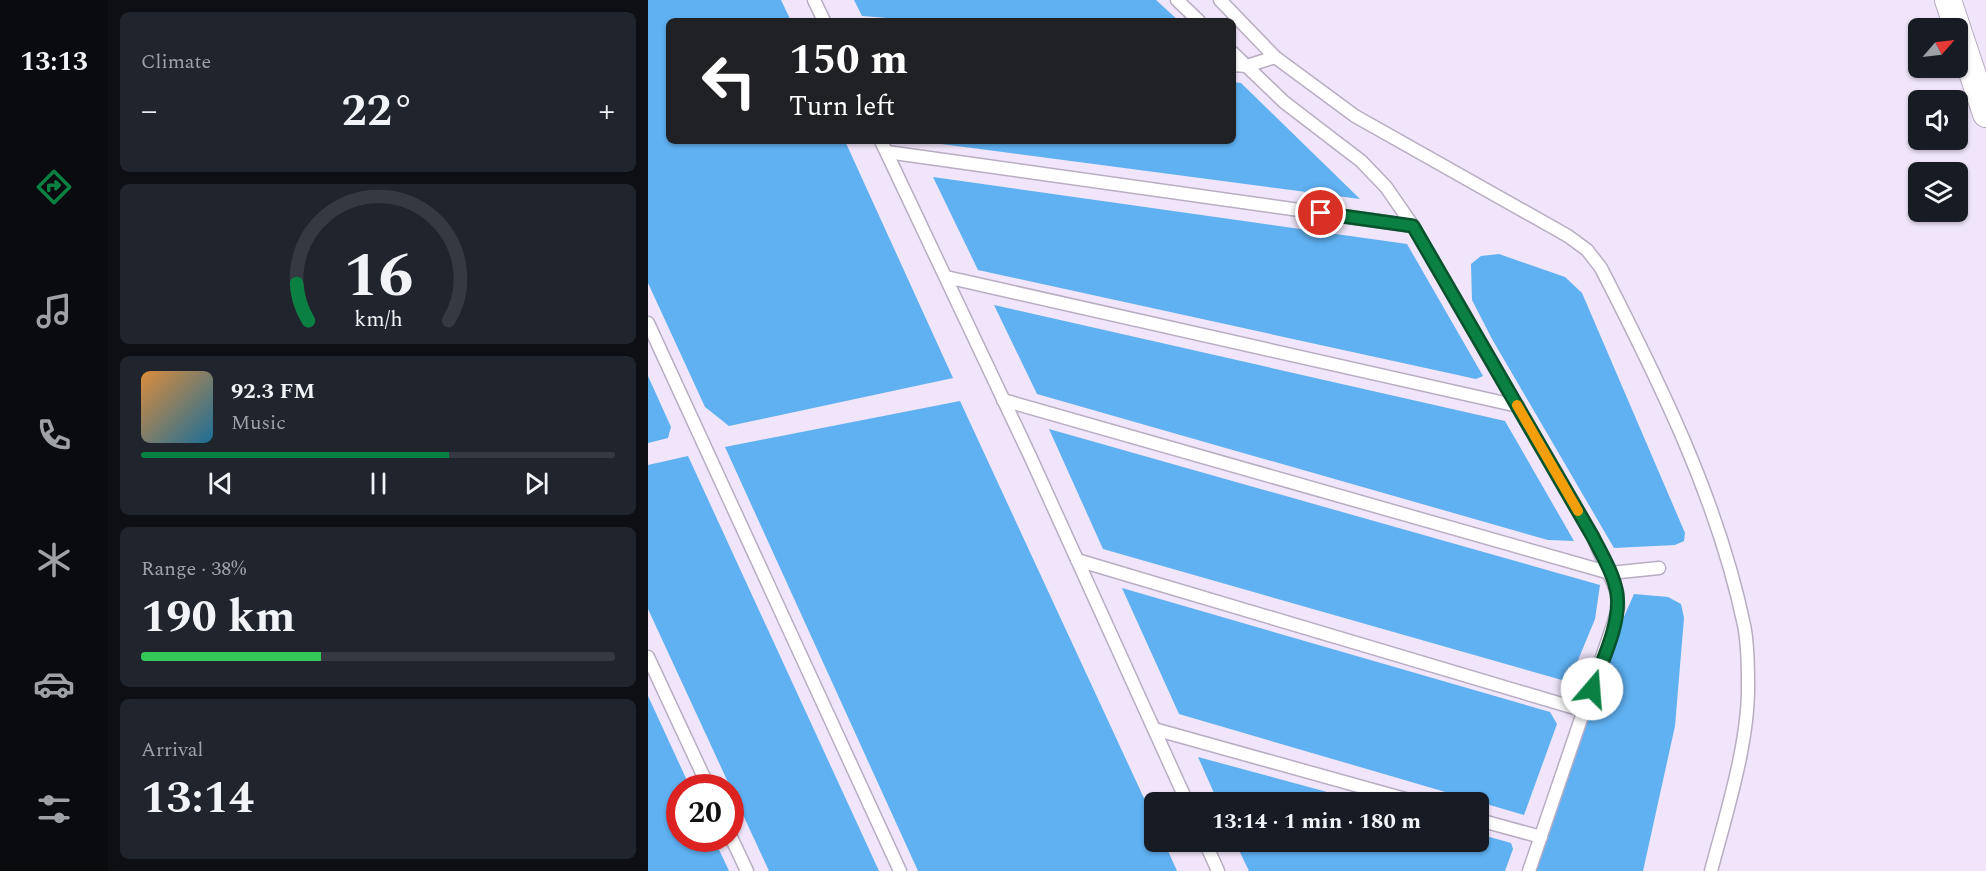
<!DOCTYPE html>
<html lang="en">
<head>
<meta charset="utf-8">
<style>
  :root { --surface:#171b24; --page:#20242c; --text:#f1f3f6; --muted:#9ea1a6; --line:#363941; --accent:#0b8043 }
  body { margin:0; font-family:Spectral,serif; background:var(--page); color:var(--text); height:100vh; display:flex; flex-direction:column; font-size:22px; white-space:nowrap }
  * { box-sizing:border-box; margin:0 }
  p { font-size:20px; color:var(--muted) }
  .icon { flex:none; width:33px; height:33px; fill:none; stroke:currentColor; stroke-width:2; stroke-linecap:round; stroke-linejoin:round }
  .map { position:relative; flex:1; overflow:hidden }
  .panel { display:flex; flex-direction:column; gap:12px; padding:12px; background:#0d0f14; width:540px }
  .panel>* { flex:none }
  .top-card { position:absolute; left:18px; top:18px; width:570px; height:126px; border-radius:9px; box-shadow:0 2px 4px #0004; background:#202124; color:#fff; overflow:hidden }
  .needle { width:39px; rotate:62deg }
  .tools { position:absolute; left:1260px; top:18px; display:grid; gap:12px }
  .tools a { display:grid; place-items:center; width:60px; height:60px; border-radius:9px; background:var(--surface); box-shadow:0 2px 4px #0004; font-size:30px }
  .speed { position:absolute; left:18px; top:774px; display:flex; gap:12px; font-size:30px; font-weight:700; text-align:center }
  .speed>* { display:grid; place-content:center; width:78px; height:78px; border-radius:50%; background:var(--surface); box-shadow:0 2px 4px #0004; line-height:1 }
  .speed .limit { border:9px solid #d22; background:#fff; color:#111 }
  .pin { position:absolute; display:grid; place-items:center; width:51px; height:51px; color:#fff; margin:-26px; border:3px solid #fff; border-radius:50%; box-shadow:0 2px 6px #0007 }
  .me { position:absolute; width:66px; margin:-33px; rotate:18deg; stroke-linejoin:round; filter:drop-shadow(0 0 4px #0008) }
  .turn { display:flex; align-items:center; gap:21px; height:126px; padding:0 24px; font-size:27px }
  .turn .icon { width:78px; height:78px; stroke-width:2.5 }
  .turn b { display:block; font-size:42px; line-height:51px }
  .big { font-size:45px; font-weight:700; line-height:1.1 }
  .panel .card { flex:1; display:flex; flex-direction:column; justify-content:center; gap:9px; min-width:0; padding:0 21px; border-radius:9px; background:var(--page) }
  .panel .dial { align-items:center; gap:0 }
  .dial svg { height:156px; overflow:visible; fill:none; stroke:var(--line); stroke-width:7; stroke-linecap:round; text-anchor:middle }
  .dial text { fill:var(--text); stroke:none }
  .song { display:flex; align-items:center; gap:18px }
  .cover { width:72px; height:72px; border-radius:9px; background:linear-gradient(135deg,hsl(30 70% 55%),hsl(200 70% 35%)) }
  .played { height:6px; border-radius:3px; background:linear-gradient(90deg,var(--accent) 65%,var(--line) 65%) }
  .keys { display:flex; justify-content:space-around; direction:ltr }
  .heat { display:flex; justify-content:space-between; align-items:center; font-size:33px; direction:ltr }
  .charge { height:9px; border-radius:4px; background:linear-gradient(90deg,#34c759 38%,var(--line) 0) }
  .trip { position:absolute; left:496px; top:792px; width:345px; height:60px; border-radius:9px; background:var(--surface); box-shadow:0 2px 4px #0004; font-weight:700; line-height:60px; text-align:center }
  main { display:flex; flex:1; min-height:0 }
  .dock { display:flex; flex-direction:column; width:108px; justify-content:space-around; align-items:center; background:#090b0e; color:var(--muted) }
  .dock .icon { width:42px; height:42px }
  .dock .active { color:var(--accent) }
  .dock b { font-size:27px; color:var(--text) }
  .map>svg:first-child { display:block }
</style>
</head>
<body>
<main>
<nav class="dock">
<b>13:13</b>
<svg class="icon active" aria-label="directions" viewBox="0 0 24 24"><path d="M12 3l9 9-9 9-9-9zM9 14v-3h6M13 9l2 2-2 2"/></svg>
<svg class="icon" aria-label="music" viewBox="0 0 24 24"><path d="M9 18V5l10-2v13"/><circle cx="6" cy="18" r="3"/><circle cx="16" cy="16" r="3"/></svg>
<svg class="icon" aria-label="phone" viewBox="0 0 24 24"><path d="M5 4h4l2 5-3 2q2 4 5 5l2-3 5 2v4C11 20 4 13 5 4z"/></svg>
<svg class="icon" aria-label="climate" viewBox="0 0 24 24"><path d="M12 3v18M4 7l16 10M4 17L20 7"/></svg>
<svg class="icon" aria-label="car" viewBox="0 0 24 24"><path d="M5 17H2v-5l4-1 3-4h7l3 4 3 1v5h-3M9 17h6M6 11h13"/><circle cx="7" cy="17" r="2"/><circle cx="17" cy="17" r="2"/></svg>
<svg class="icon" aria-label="filters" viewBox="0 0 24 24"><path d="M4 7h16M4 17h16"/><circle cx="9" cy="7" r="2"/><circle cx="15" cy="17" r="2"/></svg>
</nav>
<section class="panel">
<div class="card"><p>Climate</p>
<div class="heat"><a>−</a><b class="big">22°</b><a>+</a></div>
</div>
<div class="card dial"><svg viewBox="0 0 100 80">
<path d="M14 69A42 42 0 1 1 86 69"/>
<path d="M14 69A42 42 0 0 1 8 50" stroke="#0b8043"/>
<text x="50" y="56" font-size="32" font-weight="700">16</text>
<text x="50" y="72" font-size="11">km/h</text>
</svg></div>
<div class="card">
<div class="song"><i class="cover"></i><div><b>92.3 FM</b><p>Music</p></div></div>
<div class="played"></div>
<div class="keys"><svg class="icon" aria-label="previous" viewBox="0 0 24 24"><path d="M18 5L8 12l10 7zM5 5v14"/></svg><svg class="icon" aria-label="pause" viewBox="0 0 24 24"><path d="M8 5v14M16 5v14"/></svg><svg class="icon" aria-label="next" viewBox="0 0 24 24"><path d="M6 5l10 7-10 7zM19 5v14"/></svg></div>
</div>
<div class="card"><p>Range · 38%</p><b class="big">190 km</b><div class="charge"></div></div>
<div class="card"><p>Arrival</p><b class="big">13:14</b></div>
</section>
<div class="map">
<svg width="1338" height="871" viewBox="0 0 1338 871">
  <rect width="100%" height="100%" fill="#f0e5fa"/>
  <!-- water -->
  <g fill="#5fb1f2">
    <path d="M0,0H133L143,21H21V141H197L305,378L81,426L57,407L0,283Z"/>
    <path d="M206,0H508L531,21H278L214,16Z"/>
    <path d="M585,82L593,83L712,199L270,141H585Z"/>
    <path d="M285,177L759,244L835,376L828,379L330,270Z"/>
    <path d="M851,254L917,277L934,293L1037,533L1036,541L1027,545L966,548L844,339L824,300L823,264L833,256Z"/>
    <path d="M346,305L857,421L926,541L900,540L389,394Z"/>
    <path d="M0,376L23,427L20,438L0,443Z"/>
    <path d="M312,401L507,822V842H516L529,871H270L77,447Z"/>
    <path d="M401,429L952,585L947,619L921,682L455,549Z"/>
    <path d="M40,456L231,871H121L0,609V465Z"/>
    <path d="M474,588L902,712L909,724L876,815L531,714Z"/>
    <path d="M986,594L1020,597L1033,604L1036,618L1027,726L995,871H884L964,644Z"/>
    <path d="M0,696L42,787L32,788V838L66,839L81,871H0Z"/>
    <path d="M550,757L716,802H570Z"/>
    <path d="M831,834L863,843L865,849L857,871H601L587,842H831Z"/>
  </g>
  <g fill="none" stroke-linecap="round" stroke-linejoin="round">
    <!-- service casing -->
    <g stroke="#b8adc2" stroke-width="15">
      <g id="service">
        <path d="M166,0L176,21"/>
        <path d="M529,0L551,21"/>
        <path d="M572,0L627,57L707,116L920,236L939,250L953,268C1011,381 1070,500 1096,625C1100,644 1100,666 1100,684C1101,743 1078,814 1063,871"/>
        <path d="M585,53L636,102L713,161L738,187L765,226L945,537L969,592L970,608L965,625L881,871"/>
        <path d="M585,65L599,66L627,57"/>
        <path d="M233,141L382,456L539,802"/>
        <path d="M239,152L765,226"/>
        <path d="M298,277L870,406"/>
        <path d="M0,323L252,871"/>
        <path d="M355,400L962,573L1011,568"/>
        <path d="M429,560L937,711"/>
        <path d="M0,657L61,788"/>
        <path d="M506,729L768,802"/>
        <path d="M831,820L893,837"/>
        <path d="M82,835L99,871"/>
        <path d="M557,842L570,871"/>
      </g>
    </g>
    <!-- minor casing -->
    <g stroke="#b8adc2" stroke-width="28">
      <path id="minor" d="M1300,0L1338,114"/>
    </g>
    <!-- service -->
    <use href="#service" stroke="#fff" stroke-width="12"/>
    <!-- minor -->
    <use href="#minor" stroke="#fff" stroke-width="26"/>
  </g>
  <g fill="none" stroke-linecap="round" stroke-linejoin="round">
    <!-- route casing -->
    <g stroke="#07532c" stroke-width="15">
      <path id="route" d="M673,213L765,226L945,537C954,555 966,574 969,594C973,624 954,661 944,689"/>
    </g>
    <!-- route -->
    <use href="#route" stroke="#0b8043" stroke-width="10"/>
    <!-- slow -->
    <path stroke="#f59e0b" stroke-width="10" d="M869,405L930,511"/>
  </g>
</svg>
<div class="tools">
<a><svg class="needle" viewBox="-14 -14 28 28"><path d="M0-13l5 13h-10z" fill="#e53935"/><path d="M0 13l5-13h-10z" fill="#9ea1a6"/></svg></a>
<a><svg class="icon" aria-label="sound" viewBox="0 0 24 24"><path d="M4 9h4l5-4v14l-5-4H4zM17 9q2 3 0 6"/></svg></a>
<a><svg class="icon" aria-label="layers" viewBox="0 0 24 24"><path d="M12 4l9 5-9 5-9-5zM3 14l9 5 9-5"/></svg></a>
</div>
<div class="speed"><div class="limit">20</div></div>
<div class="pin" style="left:673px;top:213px;background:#d93025"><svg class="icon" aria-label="arrive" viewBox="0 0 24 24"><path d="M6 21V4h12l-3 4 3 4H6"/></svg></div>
<svg class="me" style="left:944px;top:689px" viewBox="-20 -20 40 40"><circle r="19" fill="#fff"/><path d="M0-13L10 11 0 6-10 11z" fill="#0b8043"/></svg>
<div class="trip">13:14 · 1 min · 180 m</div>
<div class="top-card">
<div class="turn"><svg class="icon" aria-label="left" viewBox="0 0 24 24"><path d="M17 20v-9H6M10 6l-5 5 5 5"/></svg><div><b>150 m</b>Turn left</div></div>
</div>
</div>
</main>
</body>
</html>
